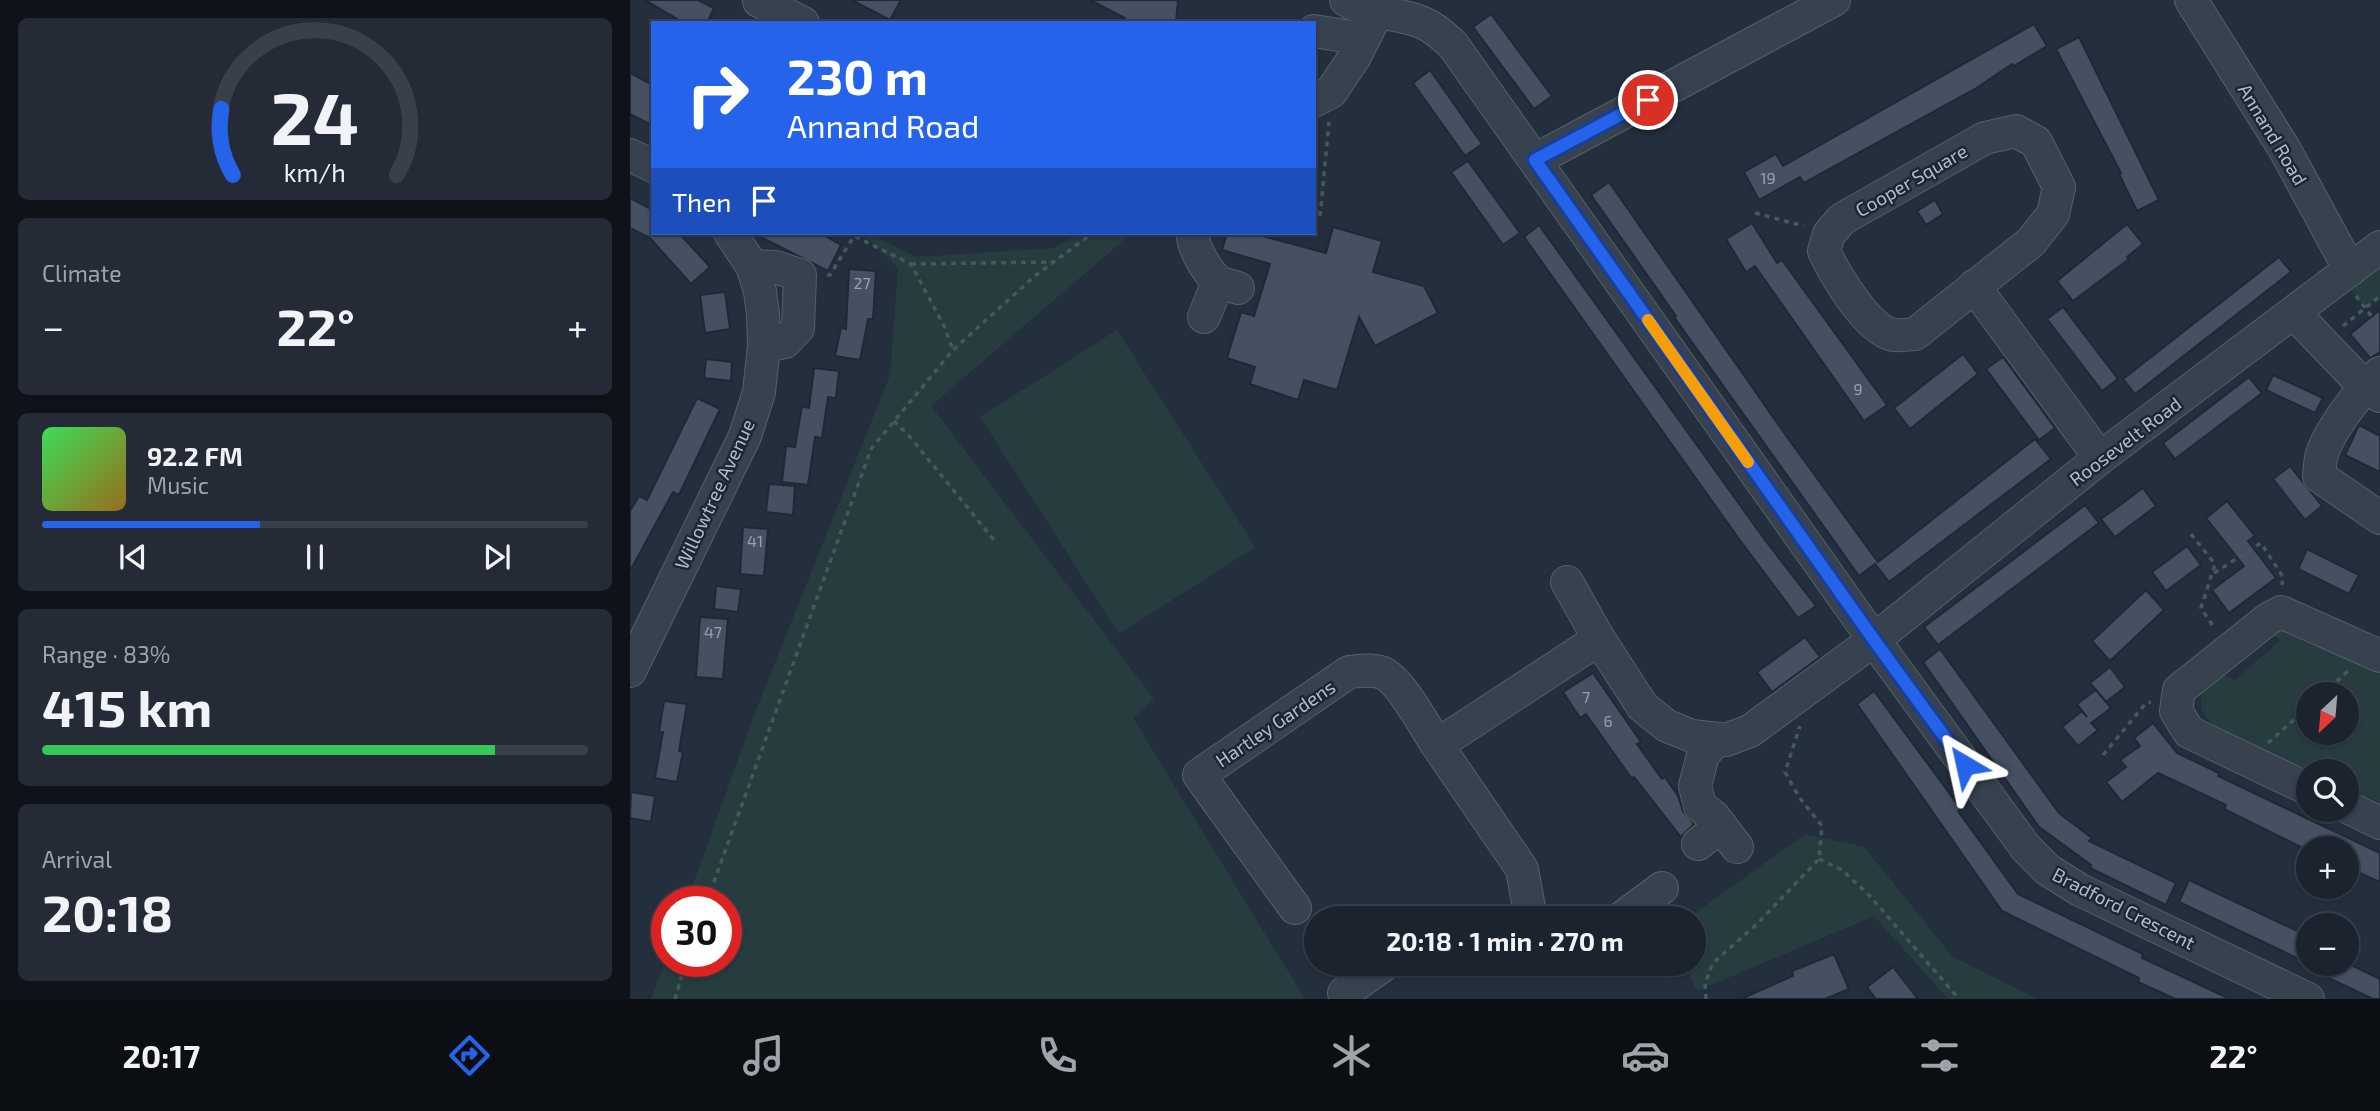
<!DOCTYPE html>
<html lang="en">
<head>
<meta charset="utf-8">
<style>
  :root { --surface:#1b232e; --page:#242b36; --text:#f1f3f6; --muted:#a0a4aa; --line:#39404a; --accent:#2563eb }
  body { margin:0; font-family:"Exo 2",sans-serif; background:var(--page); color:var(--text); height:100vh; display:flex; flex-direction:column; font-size:26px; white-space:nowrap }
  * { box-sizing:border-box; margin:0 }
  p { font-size:23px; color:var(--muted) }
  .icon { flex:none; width:38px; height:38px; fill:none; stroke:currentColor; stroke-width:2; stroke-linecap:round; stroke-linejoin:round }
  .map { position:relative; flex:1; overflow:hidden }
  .drawer { display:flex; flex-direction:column; gap:18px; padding:18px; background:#0f1319; width:630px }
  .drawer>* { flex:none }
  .top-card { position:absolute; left:21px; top:21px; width:665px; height:214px; border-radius:0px; box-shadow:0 2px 5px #0004,0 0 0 2px var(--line); background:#2563eb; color:#fff; overflow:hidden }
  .needle { width:46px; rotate:206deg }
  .controls { position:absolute; left:1666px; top:682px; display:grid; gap:14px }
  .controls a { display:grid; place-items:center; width:63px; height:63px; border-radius:50%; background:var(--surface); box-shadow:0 2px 5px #0004,0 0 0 2px var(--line); font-size:35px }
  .speed { position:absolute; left:21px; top:886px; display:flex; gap:14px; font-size:35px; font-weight:700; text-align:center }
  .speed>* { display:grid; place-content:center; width:91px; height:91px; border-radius:50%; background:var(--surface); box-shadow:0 2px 5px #0004,0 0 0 2px var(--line); line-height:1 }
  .speed .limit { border:10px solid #d22; background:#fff; color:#111 }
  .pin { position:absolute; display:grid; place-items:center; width:60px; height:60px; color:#fff; margin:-30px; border:4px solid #fff; border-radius:50%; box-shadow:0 2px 7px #0007 }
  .me { position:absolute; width:77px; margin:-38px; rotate:324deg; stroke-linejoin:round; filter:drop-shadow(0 0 5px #0008) }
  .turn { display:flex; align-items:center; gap:24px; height:147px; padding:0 21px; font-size:32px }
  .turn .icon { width:91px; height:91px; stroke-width:2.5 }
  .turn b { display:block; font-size:49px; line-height:60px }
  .then { display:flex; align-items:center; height:66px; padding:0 21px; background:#0003; gap:14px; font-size:26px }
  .big { font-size:52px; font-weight:700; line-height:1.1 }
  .drawer .tile { flex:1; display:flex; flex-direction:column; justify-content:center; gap:10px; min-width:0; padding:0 24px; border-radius:10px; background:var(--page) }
  .drawer .dial { align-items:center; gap:0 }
  .dial svg { height:182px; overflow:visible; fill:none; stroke:var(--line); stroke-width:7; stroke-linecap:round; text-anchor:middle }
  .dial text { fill:var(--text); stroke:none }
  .song { display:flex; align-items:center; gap:21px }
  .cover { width:84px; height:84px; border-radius:10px; background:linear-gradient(135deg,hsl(130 70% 55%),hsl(40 70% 35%)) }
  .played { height:7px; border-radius:4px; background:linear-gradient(90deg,var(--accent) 40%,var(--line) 40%) }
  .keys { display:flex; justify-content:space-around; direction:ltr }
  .heat { display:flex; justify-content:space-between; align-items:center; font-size:38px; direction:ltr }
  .charge { height:10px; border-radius:5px; background:linear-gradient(90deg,#34c759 83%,var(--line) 0) }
  .trip { position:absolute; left:674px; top:906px; width:402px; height:70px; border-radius:35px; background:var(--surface); box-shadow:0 2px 5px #0004,0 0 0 2px var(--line); font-weight:700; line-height:70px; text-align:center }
  .dock { display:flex; height:112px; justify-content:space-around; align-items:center; background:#0b0e12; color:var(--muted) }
  .dock .icon { width:49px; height:49px }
  .dock .on { color:var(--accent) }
  .dock b { font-size:32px; color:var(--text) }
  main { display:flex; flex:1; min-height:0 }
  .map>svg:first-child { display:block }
</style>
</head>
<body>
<main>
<section class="drawer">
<div class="tile dial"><svg viewBox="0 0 100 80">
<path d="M14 69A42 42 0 1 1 86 69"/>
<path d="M14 69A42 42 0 0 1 9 40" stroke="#2563eb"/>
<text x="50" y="56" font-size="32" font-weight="700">24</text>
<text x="50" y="72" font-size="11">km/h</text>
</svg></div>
<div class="tile"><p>Climate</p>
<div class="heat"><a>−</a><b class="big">22°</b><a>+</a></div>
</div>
<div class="tile">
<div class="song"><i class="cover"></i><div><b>92.2 FM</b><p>Music</p></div></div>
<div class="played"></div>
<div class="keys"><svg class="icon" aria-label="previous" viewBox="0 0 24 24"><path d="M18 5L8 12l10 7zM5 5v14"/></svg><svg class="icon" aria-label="pause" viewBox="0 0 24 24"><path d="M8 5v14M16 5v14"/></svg><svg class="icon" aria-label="next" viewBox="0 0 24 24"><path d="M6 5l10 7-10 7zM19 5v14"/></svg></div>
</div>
<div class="tile"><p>Range · 83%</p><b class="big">415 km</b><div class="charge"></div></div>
<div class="tile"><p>Arrival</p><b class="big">20:18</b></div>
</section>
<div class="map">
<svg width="1750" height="999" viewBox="0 0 1750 999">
  <rect width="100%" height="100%" fill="#242f3e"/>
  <!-- green -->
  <g fill="#263c3f" fill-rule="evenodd">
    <path d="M232,233H238L286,257L424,248L450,233H502L301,406L524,699L503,718L675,999H21L37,956V961H96V901H57L123,718L260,375L268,268Z"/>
    <path d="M1750,262V297L1735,308L1717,285Z"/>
    <path d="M487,330L625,547L489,634L350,417Z"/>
    <path d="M1649,622L1750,668V803L1717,788V772H1683L1583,725L1571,709L1572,681L1584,670L1605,680L1651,640L1636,632ZM1678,695H1717V733H1678Z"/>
    <path d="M1175,834L1234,847L1323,957L1407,999H1318L1244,916L1067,991L1054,964H1064V919H1057Z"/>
  </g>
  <!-- building -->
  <g fill="#455162" stroke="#1f2835" stroke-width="2">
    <path d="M15,0H68L84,8L77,23H54Z"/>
    <path d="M222,0H271L260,20Z"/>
    <path d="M460,0H548L546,23L494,21L495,18Z"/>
    <path d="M861,14L922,96L904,109L843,27Z"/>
    <path d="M1404,24L1417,46L1384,66L1382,64L1345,89L1174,183L1170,177L1129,200L1114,172L1146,154L1153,166Z"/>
    <path d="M1449,37L1529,200L1507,211L1489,174L1491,173L1426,49Z"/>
    <path d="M800,70L852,144L835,156L783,83Z"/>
    <path d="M0,73L23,85V126L0,114Z"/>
    <path d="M838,161L890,233L873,245L821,172Z"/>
    <path d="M979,182L1157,437L1248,562L1405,439L1421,459L1259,582L1245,564L1229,576L1044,317L1046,316L961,195Z"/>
    <path d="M0,198L23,210V233H49L80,267L61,284L20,238L0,228Z"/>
    <path d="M1305,200L1313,214L1296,225L1287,211Z"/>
    <path d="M1122,223L1147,263L1152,260L1257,405L1234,421L1125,266L1116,272L1096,239Z"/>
    <path d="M1497,224L1513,244L1497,257L1499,259L1443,301L1427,281Z"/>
    <path d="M909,225L1135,540L1186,606L1168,618L1109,539L894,237Z"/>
    <path d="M703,227L752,241L743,272L794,286L808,313L745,346L729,317L707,390L674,380L668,400L620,384L625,367L597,358L611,312L624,316L640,264L592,250L597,233H622L696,253Z"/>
    <path d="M123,233H190L211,245L198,271Z"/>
    <path d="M1649,257L1661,272L1505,394L1493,379Z"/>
    <path d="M219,269L246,271L243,319H238L230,360L205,356L211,328L216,329Z"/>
    <path d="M95,292L100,329L75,333L70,295Z"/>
    <path d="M1433,307L1488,379L1472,391L1417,319Z"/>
    <path d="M1750,310V352L1740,358L1720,334Z"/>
    <path d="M1333,354L1348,374L1280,429L1264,408Z"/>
    <path d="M1373,357L1425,428L1409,440L1356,369Z"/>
    <path d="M76,359L102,362L101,381L74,378Z"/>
    <path d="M184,368L209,371L206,398L198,397L192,438L185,437L178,485L152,482L156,446L165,447L172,406L179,408Z"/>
    <path d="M1643,375L1693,398L1685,413L1636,390Z"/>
    <path d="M1619,377L1632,393L1545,459L1533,443Z"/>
    <path d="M67,398L90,409L49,495L43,492L0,571V511L9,496L17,500Z"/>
    <path d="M1729,425L1750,436V472L1715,455Z"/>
    <path d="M1660,466L1692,506L1675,520L1643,479Z"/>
    <path d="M139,484L165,486L163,515L136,512Z"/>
    <path d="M1513,488L1526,506L1485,537L1471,519Z"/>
    <path d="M1597,501L1625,536L1618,541L1646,578L1599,613L1582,590L1614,566L1576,518Z"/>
    <path d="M1455,505L1469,523L1308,645L1294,627Z"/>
    <path d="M113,527L138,529L134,576L110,574Z"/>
    <path d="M1557,546L1571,565L1536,591L1522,572Z"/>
    <path d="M1677,549L1729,575L1719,594L1668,569Z"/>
    <path d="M86,586L111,589L108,612L84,609Z"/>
    <path d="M1516,590L1534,610L1480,661L1462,641Z"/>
    <path d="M70,617L98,619L93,679L66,677Z"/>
    <path d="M1175,637L1190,657L1142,692L1127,672Z"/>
    <path d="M1310,649L1429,813L1462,838L1459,841L1546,883L1536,905L1460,868L1461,865L1409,827L1293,662Z"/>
    <path d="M1480,667L1495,687L1476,702L1460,683Z"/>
    <path d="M963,673L1011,742L1007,744L1032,779L1035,777L1048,796L1053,811L1064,824L1051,837L1004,777L1002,779L956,714L950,718L933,692Z"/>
    <path d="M1466,690L1481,708L1461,723L1468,730L1448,746L1432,727L1452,711L1457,717L1447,704Z"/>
    <path d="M1244,691L1331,809L1328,811L1388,894L1513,954L1512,958L1600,999H1545L1508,982L1509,978L1372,911L1227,704Z"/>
    <path d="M34,701L57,704L49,751L53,752L47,782L25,778L33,732H29Z"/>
    <path d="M1523,723L1547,753L1589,773L1588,776L1750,853V882L1717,867V849H1675L1594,809L1596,805L1528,773L1492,802L1476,782L1496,767L1490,760L1510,746L1504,738Z"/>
    <path d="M1,792L25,796L21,822L0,818Z"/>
    <path d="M1559,880L1678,936L1667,958L1549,902Z"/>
    <path d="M1204,954L1219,989L1195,999H1111L1163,976L1162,971Z"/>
    <path d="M1669,964H1719L1750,979V999H1743Z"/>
    <path d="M1263,967L1288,999H1246L1237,987Z"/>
  </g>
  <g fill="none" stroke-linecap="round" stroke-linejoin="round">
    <!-- minor casing -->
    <g stroke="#565f6c" stroke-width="34">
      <g id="minor">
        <path d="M716,0C739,15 766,12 791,22C804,27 813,36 823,45L1244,640L1396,848L1418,870L1450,890L1678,999"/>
        <path d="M1561,0L1655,150L1720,270"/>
        <path d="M129,1L173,23"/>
        <path d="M684,31L733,39"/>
        <path d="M684,101L701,92L724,58L747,13"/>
        <path d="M1386,131L1406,142L1429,187L1423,214L1401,242L1285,334C1279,334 1269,336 1263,335C1237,329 1205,275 1194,251L1199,234L1212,219L1355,138Z"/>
        <path d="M0,155L23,166"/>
        <path d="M905,160L1204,0"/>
        <path d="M563,233C561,245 580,278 591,283C596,285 603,286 608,288"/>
        <path d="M122,266L145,267L170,275L168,328L155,342L134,346"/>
        <path d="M1344,286L1470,458"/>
        <path d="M1664,313L1734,386L1750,396"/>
        <path d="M574,317L588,282"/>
        <path d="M1750,373C1730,390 1700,429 1692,454C1690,460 1690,469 1689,476L1750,518"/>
        <path d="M937,582L969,639L1013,707L1037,726L1062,736L1096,740L1120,731L1244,640L1470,458L1750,247"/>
        <path d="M0,671L115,436L129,392L134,346L133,314L130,291L122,266L100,233"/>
        <path d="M1087,739L1073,755L1065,786L1070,806L1083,816L1107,847"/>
        <path d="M1678,789L1559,732L1546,711L1549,690L1638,619L1651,612L1750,656"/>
        <path d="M1717,807L1750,823"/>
        <path d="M1068,844L1091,826"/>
        <path d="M665,908L569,775L719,672C730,671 742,669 753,673C771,681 795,727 807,745"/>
        <path d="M901,919L892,869L807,745L969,639"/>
        <path d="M990,919L1032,888"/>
        <path d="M714,993L755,964"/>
      </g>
    </g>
    <!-- path -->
    <g stroke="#44595c" stroke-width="3.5" stroke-dasharray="5 5" stroke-linecap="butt">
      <path d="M1125,213L1174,226"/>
      <path d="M690,216L699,122"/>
      <path d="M281,264L423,262"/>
      <path d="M197,275H200L224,236L281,264L314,326L323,350"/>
      <path d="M1726,296L1742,317"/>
      <path d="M1713,326L1750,296"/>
      <path d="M264,421L280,437L364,540"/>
      <path d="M1561,534L1585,564L1571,608L1585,629"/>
      <path d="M1584,573L1631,543L1653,577L1652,585"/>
      <path d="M1692,695L1719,670"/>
      <path d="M1638,743L1678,707"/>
      <path d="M1473,755L1516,703L1521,702"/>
      <path d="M1189,859L1212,870L1239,895L1329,999"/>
      <path d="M77,901L241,449L323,350L406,275L463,233"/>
      <path d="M45,999L56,961"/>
      <path d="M1076,999L1075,983L1083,963L1127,924L1189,859L1192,826L1169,797L1155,772L1170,726"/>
    </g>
    <!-- minor -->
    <use href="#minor" stroke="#38414e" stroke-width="32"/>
  </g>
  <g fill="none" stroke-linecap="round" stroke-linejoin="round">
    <!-- route casing -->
    <g stroke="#184099" stroke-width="18">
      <path id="route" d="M1018,100L905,160L1244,640L1335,765"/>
    </g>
    <!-- route -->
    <use href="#route" stroke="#2563eb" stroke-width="12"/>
    <!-- slow -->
    <path stroke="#f59e0b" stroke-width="12" d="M1018,320L1118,462"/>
  </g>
  <g text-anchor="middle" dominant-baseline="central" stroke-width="5" stroke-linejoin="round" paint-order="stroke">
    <!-- number labels -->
    <g font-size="16" fill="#98a1af">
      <text x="1138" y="177">19</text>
      <text x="232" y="282">27</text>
      <text x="1228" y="388">9</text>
      <text x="125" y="540">41</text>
      <text x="83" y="631">47</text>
      <text x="956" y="696">7</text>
      <text x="978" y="720">6</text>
    </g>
    <!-- street labels -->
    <g font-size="19" fill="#b4bcc9" stroke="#1d2633">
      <text transform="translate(1643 134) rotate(59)">Annand Road</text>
      <text transform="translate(1281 180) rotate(-30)">Cooper Square</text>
      <text transform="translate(1495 441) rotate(-37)">Roosevelt Road</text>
      <text transform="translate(84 494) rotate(-65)">Willowtree Avenue</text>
      <text transform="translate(645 723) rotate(-34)">Hartley Gardens</text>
      <text transform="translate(1494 908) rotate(27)">Bradford Crescent</text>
    </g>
  </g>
</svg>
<div class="controls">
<a><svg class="needle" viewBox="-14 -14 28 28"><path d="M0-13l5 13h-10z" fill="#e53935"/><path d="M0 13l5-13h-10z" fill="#a0a4aa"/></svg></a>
<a><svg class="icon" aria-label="search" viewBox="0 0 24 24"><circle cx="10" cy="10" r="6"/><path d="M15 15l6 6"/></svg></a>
<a>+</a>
<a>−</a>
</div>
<div class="speed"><div class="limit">30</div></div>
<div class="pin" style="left:1018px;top:100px;background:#d93025"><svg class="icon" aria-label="arrive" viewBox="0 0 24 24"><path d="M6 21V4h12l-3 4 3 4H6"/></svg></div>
<svg class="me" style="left:1335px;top:765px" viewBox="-20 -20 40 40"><path d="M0-17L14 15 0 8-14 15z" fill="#2563eb" stroke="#fff" stroke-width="4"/></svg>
<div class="trip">20:18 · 1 min · 270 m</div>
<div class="top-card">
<div class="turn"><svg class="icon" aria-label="right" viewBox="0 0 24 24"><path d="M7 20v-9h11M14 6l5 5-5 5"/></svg><div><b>230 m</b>Annand Road</div></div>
<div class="then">Then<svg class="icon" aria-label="arrive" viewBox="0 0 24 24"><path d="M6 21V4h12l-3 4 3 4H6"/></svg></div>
</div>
</div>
</main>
<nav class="dock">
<b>20:17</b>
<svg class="icon on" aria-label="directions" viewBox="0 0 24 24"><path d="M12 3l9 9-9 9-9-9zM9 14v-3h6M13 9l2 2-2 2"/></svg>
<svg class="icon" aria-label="music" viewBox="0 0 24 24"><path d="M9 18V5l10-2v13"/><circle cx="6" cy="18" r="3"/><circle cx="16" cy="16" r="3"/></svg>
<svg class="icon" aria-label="phone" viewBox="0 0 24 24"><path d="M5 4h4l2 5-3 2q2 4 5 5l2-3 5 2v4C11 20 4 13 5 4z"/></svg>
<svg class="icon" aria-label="climate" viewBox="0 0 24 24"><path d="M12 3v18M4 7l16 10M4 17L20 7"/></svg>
<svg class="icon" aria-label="car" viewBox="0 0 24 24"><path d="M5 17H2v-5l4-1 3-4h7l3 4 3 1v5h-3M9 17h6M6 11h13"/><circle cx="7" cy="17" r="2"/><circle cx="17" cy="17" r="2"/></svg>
<svg class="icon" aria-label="filters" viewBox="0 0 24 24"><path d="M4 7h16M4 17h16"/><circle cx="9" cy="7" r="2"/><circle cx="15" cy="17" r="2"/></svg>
<b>22°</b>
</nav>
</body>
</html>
